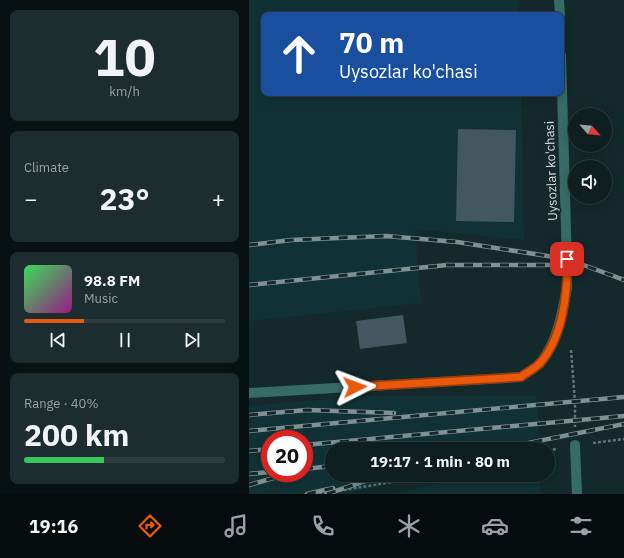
<!DOCTYPE html>
<html lang="en">
<head>
<meta charset="utf-8">
<style>
  :root { --surface:#0f1f21; --page:#1d2c2e; --text:#f1f3f6; --muted:#9ba2a5; --line:#2f3d3f; --accent:#ea580c }
  body { margin:0; font-family:"IBM Plex Sans",sans-serif; background:var(--page); color:var(--text); height:100vh; display:flex; flex-direction:column; font-size:15px; white-space:nowrap }
  * { box-sizing:border-box; margin:0 }
  p { font-size:13px; color:var(--muted) }
  .icon { flex:none; width:22px; height:22px; fill:none; stroke:currentColor; stroke-width:2; stroke-linecap:round; stroke-linejoin:round }
  .map { position:relative; flex:1; overflow:hidden }
  .drawer { display:flex; flex-direction:column; gap:10px; padding:10px; background:#081112; width:249px }
  .drawer>* { flex:none }
  .guide { position:absolute; left:12px; top:12px; width:303px; height:84px; border-radius:8px; box-shadow:0 2px 10px #0003,0 0 0 1px var(--line); background:#1a4fa0; color:#fff; overflow:hidden }
  .needle { width:26px; rotate:117deg }
  .buttons { position:absolute; left:319px; top:108px; display:grid; gap:8px }
  .buttons a { display:grid; place-items:center; width:44px; height:44px; border-radius:50%; background:var(--surface); box-shadow:0 2px 10px #0003,0 0 0 1px var(--line); font-size:20px }
  .speed { position:absolute; left:12px; top:430px; display:flex; gap:8px; font-size:20px; font-weight:700; text-align:center }
  .speed>* { display:grid; place-content:center; width:52px; height:52px; border-radius:50%; background:var(--surface); box-shadow:0 2px 10px #0003,0 0 0 1px var(--line); line-height:1 }
  .speed .limit { border:6px solid #d22; background:#fff; color:#111 }
  .pin { position:absolute; display:grid; place-items:center; width:34px; height:34px; color:#fff; margin:-17px; border-radius:8px; box-shadow:0 2px 6px #0006 }
  .me { position:absolute; width:44px; margin:-22px; rotate:87deg; stroke-linejoin:round; filter:drop-shadow(0 0 3px #0008) }
  .turn { display:flex; align-items:center; gap:14px; height:84px; padding:0 12px; font-size:18px }
  .turn .icon { width:52px; height:52px; stroke-width:2.5 }
  .turn b { display:block; font-size:28px; line-height:34px }
  .big { font-size:30px; font-weight:700; line-height:1.1 }
  .drawer .tile { flex:1; display:flex; flex-direction:column; justify-content:center; gap:6px; min-width:0; padding:0 14px; border-radius:8px; background:var(--page) }
  .drawer .dial { align-items:center; gap:0 }
  .dial b { font-size:52px; line-height:1 }
  .song { display:flex; align-items:center; gap:12px }
  .cover { width:48px; height:48px; border-radius:6px; background:linear-gradient(135deg,hsl(130 70% 55%),hsl(310 70% 35%)) }
  .played { height:4px; border-radius:2px; background:linear-gradient(90deg,var(--accent) 30%,var(--line) 30%) }
  .keys { display:flex; justify-content:space-around; direction:ltr }
  .heat { display:flex; justify-content:space-between; align-items:center; font-size:22px; direction:ltr }
  .charge { height:6px; border-radius:3px; background:linear-gradient(90deg,#34c759 40%,var(--line) 0) }
  .trip { position:absolute; left:76px; top:442px; width:230px; height:40px; border-radius:20px; background:var(--surface); box-shadow:0 2px 10px #0003,0 0 0 1px var(--line); font-weight:700; line-height:40px; text-align:center }
  .tab-bar { display:flex; height:64px; justify-content:space-around; align-items:center; background:#060c0d; color:var(--muted) }
  .tab-bar .icon { width:28px; height:28px }
  .tab-bar .current { color:var(--accent) }
  .tab-bar b { font-size:18px; color:var(--text) }
  main { display:flex; flex:1; min-height:0 }
  .map>svg:first-child { display:block }
</style>
</head>
<body>
<main>
<section class="drawer">
<div class="tile dial"><b>10</b><p>km/h</p></div>
<div class="tile"><p>Climate</p>
<div class="heat"><a>−</a><b class="big">23°</b><a>+</a></div>
</div>
<div class="tile">
<div class="song"><i class="cover"></i><div><b>98.8 FM</b><p>Music</p></div></div>
<div class="played"></div>
<div class="keys"><svg class="icon" aria-label="previous" viewBox="0 0 24 24"><path d="M18 5L8 12l10 7zM5 5v14"/></svg><svg class="icon" aria-label="pause" viewBox="0 0 24 24"><path d="M8 5v14M16 5v14"/></svg><svg class="icon" aria-label="next" viewBox="0 0 24 24"><path d="M6 5l10 7-10 7zM19 5v14"/></svg></div>
</div>
<div class="tile"><p>Range · 40%</p><b class="big">200 km</b><div class="charge"></div></div>
</section>
<div class="map">
<svg width="375" height="494" viewBox="0 0 375 494">
  <rect width="100%" height="100%" fill="#14292c"/>
  <!-- built -->
  <g fill="#113235" fill-rule="evenodd">
    <path d="M0,0H269L270,15H15V93H272L275,240L166,229L172,303L0,321Z"/>
    <path d="M116,396H288L291,449H83V475H181L96,494H0V406ZM21,439H55V473H21Z"/>
    <path d="M218,475H291V494H147Z"/>
  </g>
  <!-- building -->
  <g fill="#43575f">
    <path d="M209,129L267,130L265,222L207,221Z"/>
    <path d="M154,315L158,343L111,349L107,321Z"/>
  </g>
  <g fill="none" stroke-linecap="round" stroke-linejoin="round">
    <!-- path -->
    <g stroke="#637477" stroke-width="2.5" stroke-dasharray="3 2" stroke-linecap="butt">
      <path d="M322,350L326,402V427"/>
      <path d="M344,443L375,439"/>
      <path d="M299,451L307,449"/>
      <path d="M70,494L186,475"/>
    </g>
    <!-- service -->
    <path stroke="#376b65" stroke-width="10" d="M0,393L272,377C278,372 288,368 292,362C309,340 313,313 318,288"/>
    <!-- minor -->
    <g stroke="#376b65" stroke-width="10">
      <path d="M310,0L311,15"/>
      <path d="M312,55L318,265V288"/>
      <path d="M326,445L328,494"/>
    </g>
    <!-- rail casing -->
    <g stroke="#819193" stroke-width="4.5">
      <g id="rail">
        <path d="M0,245L42,240L137,236L208,242L318,259L375,280"/>
        <path d="M0,285L198,265H318L325,267"/>
        <path d="M0,415L58,410L145,413"/>
        <path d="M0,431L375,397"/>
        <path d="M55,445L375,416"/>
        <path d="M238,449L255,447"/>
        <path d="M249,449L375,424"/>
        <path d="M0,451L21,449"/>
        <path d="M55,469L83,466"/>
        <path d="M0,474L21,472"/>
        <path d="M0,485L42,473"/>
        <path d="M58,494L84,488"/>
        <path d="M78,494L119,480L140,475"/>
      </g>
    </g>
    <!-- rail -->
    <use href="#rail" stroke="#14292c" stroke-width="3" stroke-dasharray="9" stroke-linecap="butt"/>
  </g>
  <g fill="none" stroke-linecap="round" stroke-linejoin="round">
    <!-- route casing -->
    <g stroke="#983908" stroke-width="10">
      <path id="route" d="M106,387L272,377C278,372 287,368 292,362C314,336 319,292 318,259"/>
    </g>
    <!-- route -->
    <use href="#route" stroke="#ea580c" stroke-width="7"/>
  </g>
  <g text-anchor="middle" dominant-baseline="central" stroke-width="4" stroke-linejoin="round" paint-order="stroke">
    <!-- street labels -->
    <g font-size="13" fill="#d2dee0" stroke="#14292c">
      <text transform="translate(302 171) rotate(-92)">Uysozlar ko'chasi</text>
    </g>
  </g>
</svg>
<div class="buttons">
<a><svg class="needle" viewBox="-14 -14 28 28"><path d="M0-13l5 13h-10z" fill="#e53935"/><path d="M0 13l5-13h-10z" fill="#9ba2a5"/></svg></a>
<a><svg class="icon" aria-label="sound" viewBox="0 0 24 24"><path d="M4 9h4l5-4v14l-5-4H4zM17 9q2 3 0 6"/></svg></a>
</div>
<div class="speed"><div class="limit">20</div></div>
<div class="pin" style="left:318px;top:259px;background:#d93025"><svg class="icon" aria-label="arrive" viewBox="0 0 24 24"><path d="M6 21V4h12l-3 4 3 4H6"/></svg></div>
<svg class="me" style="left:106px;top:387px" viewBox="-20 -20 40 40"><path d="M0-17L14 15 0 8-14 15z" fill="#ea580c" stroke="#fff" stroke-width="4"/></svg>
<div class="trip">19:17 · 1 min · 80 m</div>
<div class="guide">
<div class="turn"><svg class="icon" aria-label="ahead" viewBox="0 0 24 24"><path d="M12 20V5M6 11l6-6 6 6"/></svg><div><b>70 m</b>Uysozlar ko'chasi</div></div>
</div>
</div>
</main>
<nav class="tab-bar">
<b>19:16</b>
<svg class="icon current" aria-label="directions" viewBox="0 0 24 24"><path d="M12 3l9 9-9 9-9-9zM9 14v-3h6M13 9l2 2-2 2"/></svg>
<svg class="icon" aria-label="music" viewBox="0 0 24 24"><path d="M9 18V5l10-2v13"/><circle cx="6" cy="18" r="3"/><circle cx="16" cy="16" r="3"/></svg>
<svg class="icon" aria-label="phone" viewBox="0 0 24 24"><path d="M5 4h4l2 5-3 2q2 4 5 5l2-3 5 2v4C11 20 4 13 5 4z"/></svg>
<svg class="icon" aria-label="climate" viewBox="0 0 24 24"><path d="M12 3v18M4 7l16 10M4 17L20 7"/></svg>
<svg class="icon" aria-label="car" viewBox="0 0 24 24"><path d="M5 17H2v-5l4-1 3-4h7l3 4 3 1v5h-3M9 17h6M6 11h13"/><circle cx="7" cy="17" r="2"/><circle cx="17" cy="17" r="2"/></svg>
<svg class="icon" aria-label="filters" viewBox="0 0 24 24"><path d="M4 7h16M4 17h16"/><circle cx="9" cy="7" r="2"/><circle cx="15" cy="17" r="2"/></svg>
</nav>
</body>
</html>
